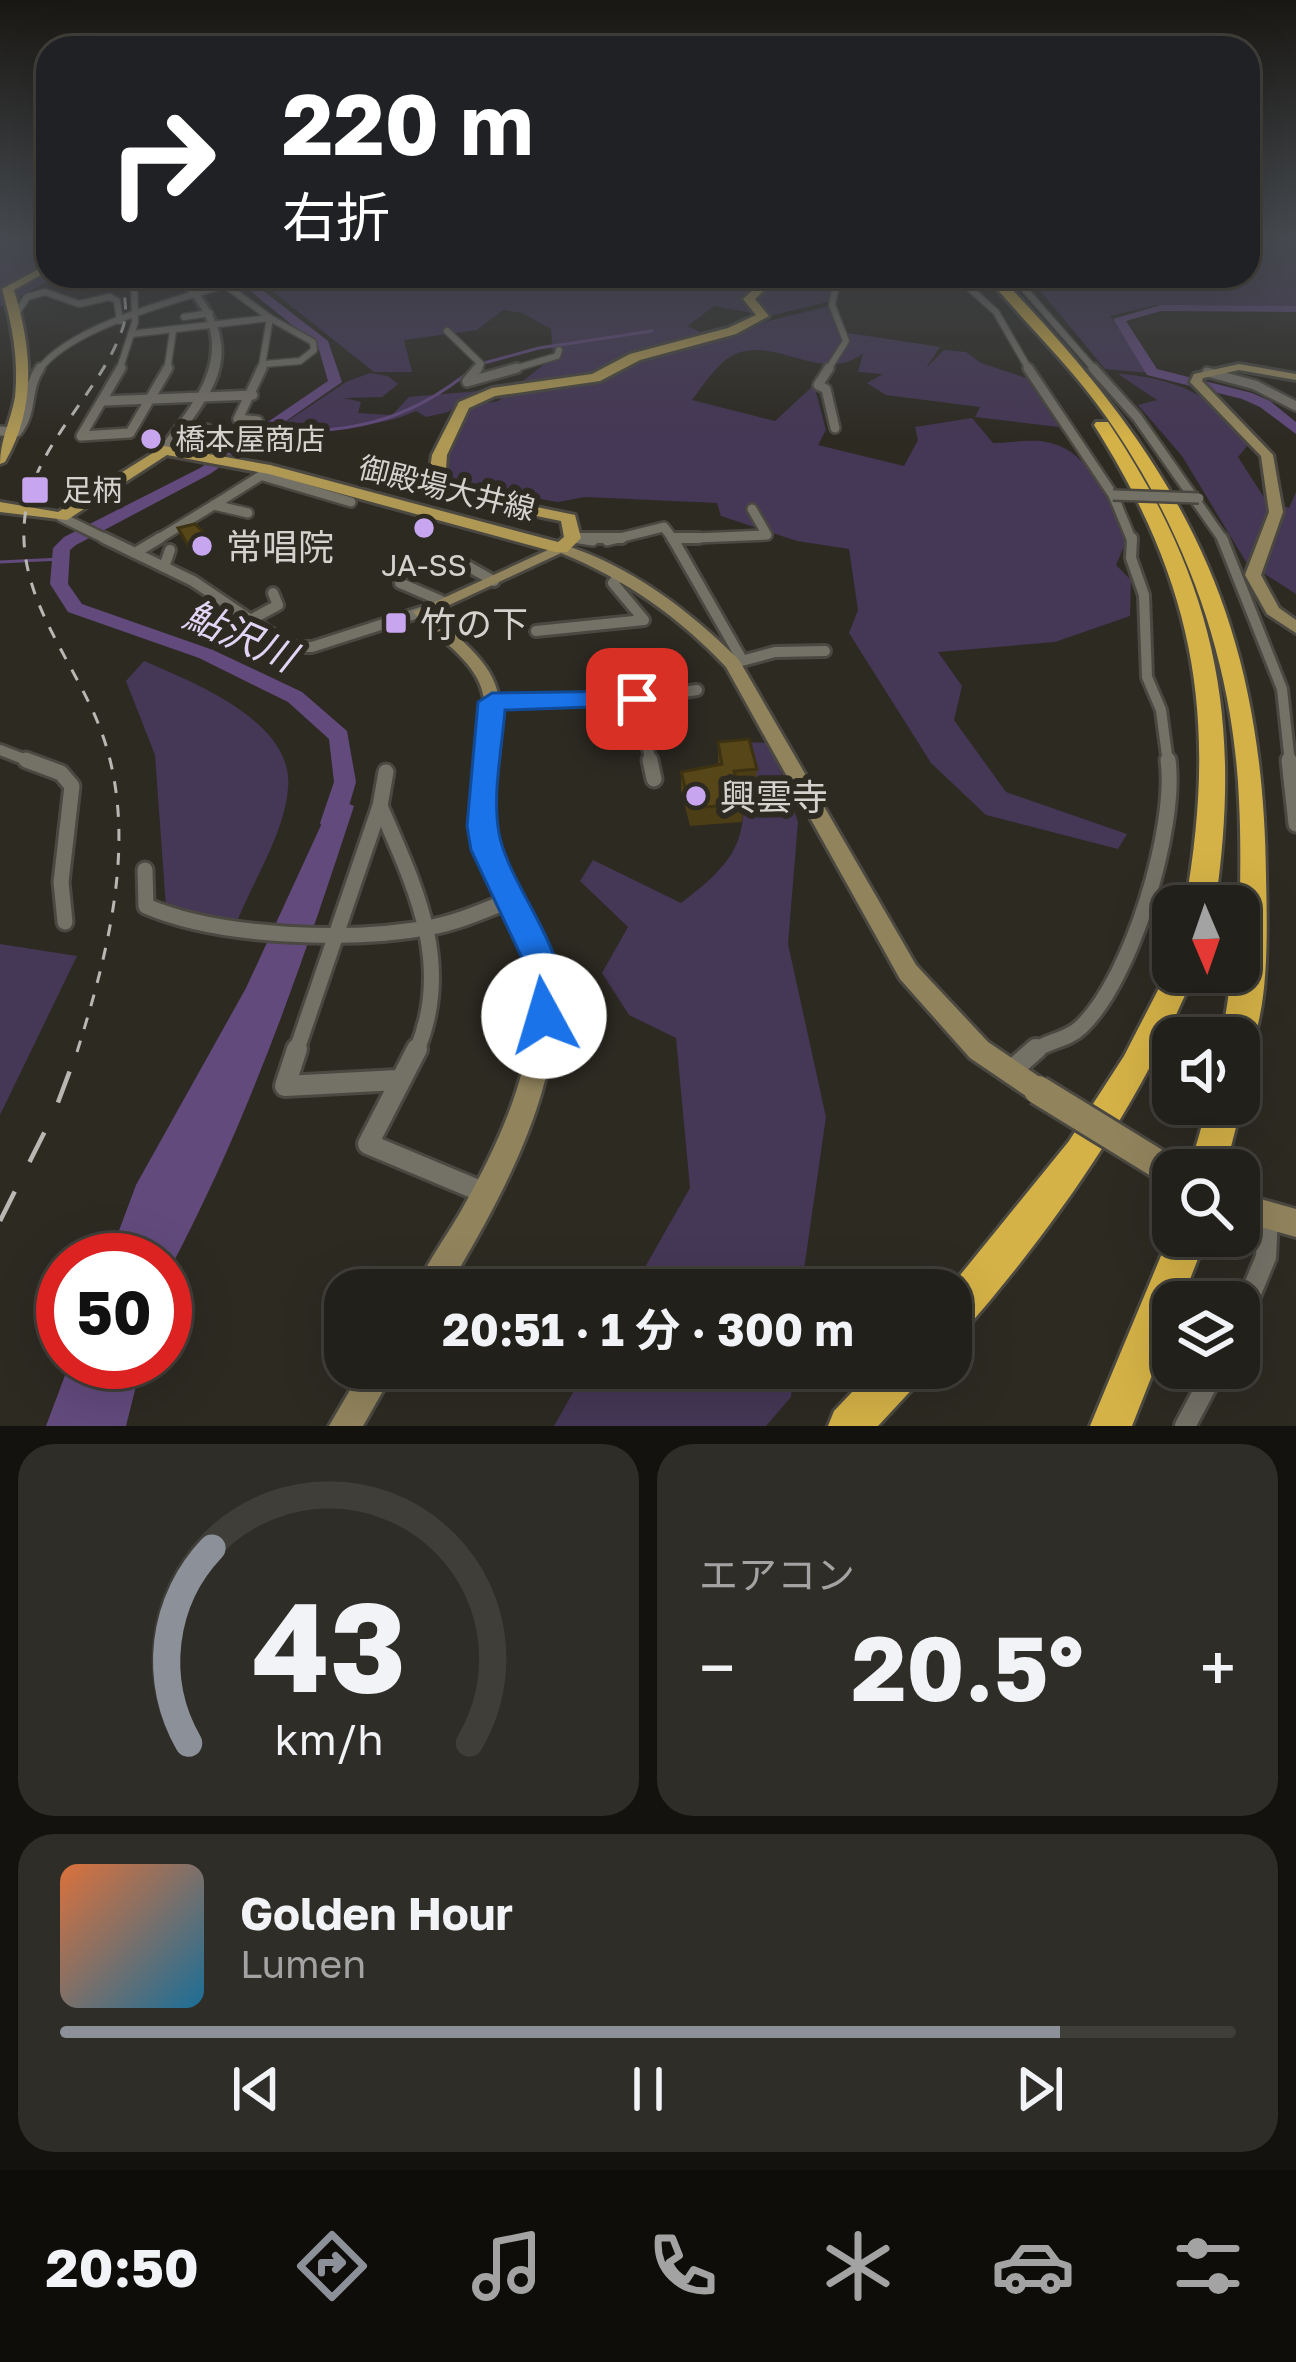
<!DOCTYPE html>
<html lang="ja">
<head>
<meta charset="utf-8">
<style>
  :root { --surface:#22201a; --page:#2e2d27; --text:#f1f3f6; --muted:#a2a3a2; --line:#3f3e39; --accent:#8c9099 }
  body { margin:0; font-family:"Golos Text","Noto Sans JP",sans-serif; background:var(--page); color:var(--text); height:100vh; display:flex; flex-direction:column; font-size:45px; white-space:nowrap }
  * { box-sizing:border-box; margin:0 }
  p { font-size:39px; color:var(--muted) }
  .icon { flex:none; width:66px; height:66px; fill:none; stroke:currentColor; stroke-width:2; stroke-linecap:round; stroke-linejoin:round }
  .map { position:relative; height:1426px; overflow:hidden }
  .side { display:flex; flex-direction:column; gap:18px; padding:18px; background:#13120e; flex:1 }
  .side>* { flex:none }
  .banner { position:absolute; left:36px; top:36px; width:1224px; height:252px; border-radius:36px; box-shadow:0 12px 48px #0002,0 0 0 3px var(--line); background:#202124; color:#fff; overflow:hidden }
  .needle { width:78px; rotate:178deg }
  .fabs { position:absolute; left:1152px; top:885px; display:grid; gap:24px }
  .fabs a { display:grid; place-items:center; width:108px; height:108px; border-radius:24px; background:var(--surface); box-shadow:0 12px 48px #0002,0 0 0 3px var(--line); font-size:60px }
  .speed { position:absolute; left:36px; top:1233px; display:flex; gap:24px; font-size:60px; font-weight:700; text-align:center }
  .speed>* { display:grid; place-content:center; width:156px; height:156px; border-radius:50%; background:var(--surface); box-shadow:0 12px 48px #0002,0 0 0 3px var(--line); line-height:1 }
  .speed .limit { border:18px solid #d22; background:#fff; color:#111 }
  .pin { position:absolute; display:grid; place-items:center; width:102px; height:102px; color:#fff; margin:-51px; border-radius:24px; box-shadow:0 6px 18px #0006 }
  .me { position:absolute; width:132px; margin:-66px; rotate:354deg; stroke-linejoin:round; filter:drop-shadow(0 0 9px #0008) }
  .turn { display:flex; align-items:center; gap:42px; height:252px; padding:0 48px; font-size:54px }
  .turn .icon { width:156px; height:156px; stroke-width:2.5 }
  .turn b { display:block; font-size:84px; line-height:102px }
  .big { font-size:90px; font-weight:700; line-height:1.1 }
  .side .card { flex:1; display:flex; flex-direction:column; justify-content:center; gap:18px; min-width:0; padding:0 42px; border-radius:36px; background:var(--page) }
  .side .dial { align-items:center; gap:0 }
  .dial svg { height:312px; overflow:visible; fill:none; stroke:var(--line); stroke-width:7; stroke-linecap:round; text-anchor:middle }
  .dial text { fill:var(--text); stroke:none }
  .song { display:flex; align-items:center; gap:36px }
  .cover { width:144px; height:144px; border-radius:18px; background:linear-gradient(135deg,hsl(20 70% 55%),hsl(200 70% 35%)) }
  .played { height:12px; border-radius:6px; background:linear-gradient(90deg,var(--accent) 85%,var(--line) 85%) }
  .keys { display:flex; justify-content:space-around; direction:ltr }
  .heat { display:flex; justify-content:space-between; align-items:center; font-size:66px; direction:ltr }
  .side .tiles { flex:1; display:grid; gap:18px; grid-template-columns:1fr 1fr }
  .card:last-child { grid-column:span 2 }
  .trip { position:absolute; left:324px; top:1269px; width:648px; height:120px; border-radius:36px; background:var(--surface); box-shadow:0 12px 48px #0002,0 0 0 3px var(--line); font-weight:700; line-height:120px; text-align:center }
  .tabs { display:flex; height:192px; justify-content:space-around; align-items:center; background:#0e0d0a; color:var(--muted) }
  .tabs .icon { width:84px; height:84px }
  .tabs .active { color:var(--accent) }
  .tabs b { font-size:54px; color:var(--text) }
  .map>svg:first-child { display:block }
</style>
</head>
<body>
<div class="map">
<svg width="1296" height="1426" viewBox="0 0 1296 1426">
  <rect width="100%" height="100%" fill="#2d2a22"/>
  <!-- green -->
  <g fill="#453756">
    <path d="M0,238H48V276H59L0,307Z"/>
    <path d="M1248,238H1296V311L1156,305L1110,316L1149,373L1105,369L1028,276H1248Z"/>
    <path d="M263,276H940L950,290C908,293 880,282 839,278L831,301L770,316L714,306L688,326L708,336L829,306L842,332L940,347L926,368L944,350L966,352L981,363L1026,378L1059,427L975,417L980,407L886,395L867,383L883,374L858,372L863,353C819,389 765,324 722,363C711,373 701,388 692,400L775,421L814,385L826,430L818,445L904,466L918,440L915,427L972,418L993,443C1010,443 1034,438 1051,443C1091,453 1112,505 1128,537L1116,565L1131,580L1130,616L1055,642L938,652L962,686L954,720L1006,792L1127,834L1118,849L986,815L931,763L849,633L858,610L849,549L797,541L721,516L717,503L585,497L558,502L445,483L444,462L469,406L498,401L553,357L551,329L522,313L503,310L477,330L404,340L412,372H374L256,278Z"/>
    <path d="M370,373L388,376L398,384L382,397L344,398L361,402L358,413L392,415L409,397L478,391L448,412L426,417L416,411C378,429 339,423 300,438V447C275,448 262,460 237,455L346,382Z"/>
    <path d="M1118,374C1169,376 1223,397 1249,444L1238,457L1265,499L1289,508L1296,492V594L1246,562L1182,456L1138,405L1157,400Z"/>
    <path d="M144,661C195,683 295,722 288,789C284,833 255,878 238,919L181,916L166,907L155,755L126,681Z"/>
    <path d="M739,742L771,743L798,822L788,944L826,1117L801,1290H632L690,1188L676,1038L629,1015L602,973L628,927L580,881L593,860L681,903C754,849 746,827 739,742Z"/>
    <path d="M0,944L77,956L0,1115Z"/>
    <path d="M587,1368H794L791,1397L766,1426H554Z"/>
  </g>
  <!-- water -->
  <g fill="#624a7d">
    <path d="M334,797L354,806C301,969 246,1127 165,1278V1260H108L136,1185L246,988Z"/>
    <path d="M70,1362H120L98,1426H46Z"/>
  </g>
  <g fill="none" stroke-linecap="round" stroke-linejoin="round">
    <!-- stream -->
    <g stroke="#624a7d" stroke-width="3">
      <path d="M484,363L539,348L652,331"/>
      <path d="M259,433C349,432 404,426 475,367"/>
      <path d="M0,562L61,559"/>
    </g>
    <!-- river -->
    <g fill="#624a7d" fill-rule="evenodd">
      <path d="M232,276H244L328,341L342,382L210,474L76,545L70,550L68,584L82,604L213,650L302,692L347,731L356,782L344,823L340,829H324L320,823L334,782L329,739L288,702L199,658L68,612L50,584L53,548L64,537L200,468L328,381L318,346Z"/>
      <path d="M1161,305L1296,306V312L1161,311L1126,321L1157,369L1252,393L1270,401L1296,422V434L1260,407L1242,399L1147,375L1113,319Z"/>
      <path d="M106,1362H142L126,1426H88Z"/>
    </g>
    <!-- minor-far4 casing -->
    <g stroke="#4a4841" stroke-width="9">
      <g id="minor-far4">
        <path d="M213,276L270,318L261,371"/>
        <path d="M956,276L996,312L1030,371"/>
        <path d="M1013,276L1096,371"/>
        <path d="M16,314L27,297L45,292L79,304L110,297L117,301L120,321"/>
        <path d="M184,317L210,313"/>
        <path d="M447,331L481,364L476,371"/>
        <path d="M131,334L270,318L313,342L314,350L300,361L264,364"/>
        <path d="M38,371C73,322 195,296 253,276"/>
        <path d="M119,371L135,322L134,276"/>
        <path d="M167,371L173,331"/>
        <path d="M507,371L557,356L559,350"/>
        <path d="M827,371L846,341L832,305L838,276"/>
      </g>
    </g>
    <!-- minor-far3 casing -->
    <g stroke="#4a4841" stroke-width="14">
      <g id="minor-far3">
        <path d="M121,368L81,436L130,433L168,368"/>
        <path d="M829,368L818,385L826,389L835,428"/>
        <path d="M1028,368L1113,495L1132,541"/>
        <path d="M1093,368L1137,417L1224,541"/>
        <path d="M1207,372L1255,385L1296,406"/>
        <path d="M467,381L478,368"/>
        <path d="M467,382L517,368"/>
        <path d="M102,401L253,395"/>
        <path d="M258,421L238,419L262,368"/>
        <path d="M180,430L207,429"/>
        <path d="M0,431L17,432C34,410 25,389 40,368"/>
        <path d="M263,476L351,502"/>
        <path d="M248,513L214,505L270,470"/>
        <path d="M61,517L110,541"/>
        <path d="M573,538L593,541"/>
        <path d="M155,541L214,505"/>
        <path d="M607,541L664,527L673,539L767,535L752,509"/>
      </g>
    </g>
    <!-- minor-far2 casing -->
    <g stroke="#4a4841" stroke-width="16">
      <g id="minor-far2">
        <path d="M104,538L193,581L291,647H312L421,612"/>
        <path d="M573,538H622"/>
        <path d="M672,538H699"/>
        <path d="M1132,538L1131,558L1144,595L1147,677L1161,710L1168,763"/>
        <path d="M1222,538L1282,689L1290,763"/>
        <path d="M673,539L741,658"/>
        <path d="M135,553L160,538"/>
        <path d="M462,563L494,581"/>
        <path d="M164,567L170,550"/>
        <path d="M400,583L444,602"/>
        <path d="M254,618L278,605L273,593"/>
        <path d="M536,631L644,620L613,583L619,576"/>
        <path d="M734,663L775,652L825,651"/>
        <path d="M637,699L651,763"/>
        <path d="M492,702L637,699L697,690"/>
        <path d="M0,750L34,763"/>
      </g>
    </g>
    <!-- minor-far1 casing -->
    <g stroke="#4a4841" stroke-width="21">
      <g id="minor-far1">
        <path d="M26,760L61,773L72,786L61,882L65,922"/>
        <path d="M650,760L654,779"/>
        <path d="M1289,760L1296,824"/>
        <path d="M380,806C415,887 454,965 416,1052"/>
        <path d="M145,870L146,906C220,938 353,942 432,927C459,922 485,910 511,900"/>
        <path d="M296,1052L380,806L386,772"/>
        <path d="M1033,1052C1047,1040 1067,1041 1081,1027C1132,979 1177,827 1168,760"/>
      </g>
    </g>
    <!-- minor casing -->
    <g stroke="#4a4841" stroke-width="26">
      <g id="minor">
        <path d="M297,1049L285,1086L398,1080"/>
        <path d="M417,1049L368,1144L485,1193"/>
        <path d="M1011,1071L1036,1049"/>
        <path d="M1239,1322L1266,1257L1268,1219"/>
        <path d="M1185,1426L1216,1368"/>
      </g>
    </g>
    <!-- tertiary casing -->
    <g stroke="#4a4841" stroke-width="6">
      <path id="tertiary" d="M176,276H185C249,349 220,385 168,452L164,454L158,450C185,414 225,371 208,323C202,305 188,291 176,276Z"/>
    </g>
    <!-- secondary casing -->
    <g stroke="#4a4841" stroke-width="6">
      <g id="secondary">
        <path d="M1239,364L1296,374V380L1239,370L1203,378L1202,381L1273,455L1283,512L1261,575L1279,608L1296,620V633L1267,614L1245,575L1269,512L1261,456L1190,382L1194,374Z"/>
        <path d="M561,544C630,565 689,610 739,660L916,965L988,1042L1047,1082L1051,1090L1047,1098L1038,1102L1029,1098L970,1058L900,979L726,667C679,617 625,579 561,553L432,613C497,672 508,678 497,769C494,790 490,812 493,833C501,879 538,913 549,957C577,1068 501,1198 447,1290H415C427,1262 446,1237 461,1211C503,1136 546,1046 527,958C517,913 479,879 473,832C467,786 500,720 477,678C462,651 432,634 413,612Z"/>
        <path d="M1239,1193L1296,1209V1237L1239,1221Z"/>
        <path d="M363,1368H396L363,1426H329Z"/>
      </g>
    </g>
    <!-- primary casing -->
    <g stroke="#4a4841" stroke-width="6">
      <g id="primary">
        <path d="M14,238L48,239V245Z"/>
        <path d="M48,264V271L14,290C32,349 37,407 5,462L0,464C0,440 11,420 15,397C19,360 12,324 2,289Z"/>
        <path d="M768,276H779L755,299L769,316L736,334L640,360L600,381L495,396L469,408L447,455L445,484L464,492L575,515L581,538L567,552H555L269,474L167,455L67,520L0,512V502L58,512L164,446L270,465L558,542L564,537L561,521L453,499L432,489L429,476L432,455L459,402L492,388L592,374L630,354L728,328L756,315L743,299Z"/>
      </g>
    </g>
    <!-- motorway casing -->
    <g stroke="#4a4841" stroke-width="6">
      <g id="motorway">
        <path d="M986,276H999C1180,463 1263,611 1266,876C1267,924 1270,1004 1250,1048L1239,1052V1038H1222L1232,972H1239C1239,914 1242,859 1239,800C1233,660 1185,529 1105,415C1070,365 1025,323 986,276Z"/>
        <path d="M1096,422H1108C1215,581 1243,716 1215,906H1185C1218,719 1196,586 1094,425Z"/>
        <path d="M1173,961V972H1195C1139,1106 1060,1220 965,1330L951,1336V1290H948L1069,1141L1124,1056Z"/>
        <path d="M1239,1097L1242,1104L1225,1170H1189L1208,1104H1239Z"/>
        <path d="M1173,1227V1236H1207L1181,1302H1173V1322L1132,1426H1090Z"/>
        <path d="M875,1368H924L918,1383L878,1426H828L834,1411Z"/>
      </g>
    </g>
    <!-- minor-far4 -->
    <use href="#minor-far4" stroke="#747167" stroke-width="6"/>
    <!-- minor-far3 -->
    <use href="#minor-far3" stroke="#747167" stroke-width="9"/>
    <!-- minor-far2 -->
    <use href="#minor-far2" stroke="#747167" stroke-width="10"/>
    <!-- minor-far1 -->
    <use href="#minor-far1" stroke="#747167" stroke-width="15"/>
    <!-- minor -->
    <use href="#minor" stroke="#747167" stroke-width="20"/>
    <!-- tertiary -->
    <use href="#tertiary" fill="#747167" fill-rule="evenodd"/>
    <!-- secondary -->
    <use href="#secondary" fill="#91845d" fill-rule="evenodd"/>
    <!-- primary -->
    <use href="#primary" fill="#ae9854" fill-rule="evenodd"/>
    <!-- motorway -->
    <use href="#motorway" fill="#d5b247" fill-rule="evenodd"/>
    <!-- rail-far1 -->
    <path stroke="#b9b7b2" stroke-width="3" stroke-dasharray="12 12" stroke-linecap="butt" d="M77,1052C109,950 140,832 100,728C73,658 15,596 25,516C34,444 99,395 122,330C129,313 124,294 121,276"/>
    <!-- rail -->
    <path stroke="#b9b7b2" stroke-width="4.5" stroke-dasharray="33 33" stroke-linecap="butt" d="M0,1221L54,1113L78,1049"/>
    <!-- minor-bridge casing -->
    <g stroke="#4a4841" stroke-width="14" stroke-linecap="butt">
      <path id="minor-bridge" d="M1113,495L1199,498"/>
    </g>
    <!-- secondary-bridge casing -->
    <g stroke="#4a4841" stroke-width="34" stroke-linecap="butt">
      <path id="secondary-bridge" d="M1038,1090L1173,1173"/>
    </g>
    <!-- minor-bridge -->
    <use href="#minor-bridge" stroke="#747167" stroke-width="9"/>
    <!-- secondary-bridge -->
    <use href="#secondary-bridge" stroke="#91845d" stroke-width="28"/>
  </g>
  <!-- wall -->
  <path fill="#4b3d15" d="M718,742L757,769L756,787L739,789L743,804L742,822L690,826L681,791V772L718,765Z"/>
  <!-- shaded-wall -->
  <path fill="#3d3211" d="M207,541L210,550L193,557L190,549Z"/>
  <!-- building -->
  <g fill="#574718" stroke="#3d3211" stroke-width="3">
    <path d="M195,524L204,533L199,535L207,541L190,549L178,528Z"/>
    <path d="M749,739L757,769L734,771L743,804L691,808L681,772L722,764L718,742Z"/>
  </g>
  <!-- sky -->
  <linearGradient id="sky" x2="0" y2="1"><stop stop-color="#191713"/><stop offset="0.54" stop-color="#464a4f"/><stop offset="1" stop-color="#464a4f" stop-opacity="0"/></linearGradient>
  <rect width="1296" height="438" fill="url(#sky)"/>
  <!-- route -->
  <path fill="#1a73e8" stroke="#114b97" stroke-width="3" d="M637,691L650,699L646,705L505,710C502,749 492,795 499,833C509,890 585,967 557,1027L544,1031L531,1027L521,956L471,850L467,826L478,702L492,693Z"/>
  <!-- markers -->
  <g fill="#c7a6ef" stroke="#2d2a22" stroke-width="4.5">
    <circle cx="151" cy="439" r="12"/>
    <rect x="20" y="475" width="30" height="30" rx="6"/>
    <circle cx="424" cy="528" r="12"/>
    <circle cx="202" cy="546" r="12"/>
    <rect x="384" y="611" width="24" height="24" rx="6"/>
    <circle cx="696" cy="796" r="12"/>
  </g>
  <g text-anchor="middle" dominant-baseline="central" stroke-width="12" stroke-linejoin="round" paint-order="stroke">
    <!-- far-poi labels -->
    <g font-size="30" fill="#d4d2cd" stroke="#2d2a22" text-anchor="start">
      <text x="175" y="439">橋本屋商店</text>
      <text x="62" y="490">足柄</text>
      <text x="424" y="565" text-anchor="middle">JA-SS</text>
    </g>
    <!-- far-street labels -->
    <g font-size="30" fill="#d4d2cd" stroke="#2d2a22">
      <text transform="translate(447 488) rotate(14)">御殿場大井線</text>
    </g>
    <!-- poi labels -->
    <g font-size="36" fill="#d4d2cd" stroke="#2d2a22" text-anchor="start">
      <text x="226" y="546">常唱院</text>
      <text x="420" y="623">竹の下</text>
      <text x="720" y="796">興雲寺</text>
    </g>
    <!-- water labels -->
    <g font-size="39" font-style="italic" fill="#e1d4f4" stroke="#2d2a22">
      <text transform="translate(240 635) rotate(24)">鮎沢川</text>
    </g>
  </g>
</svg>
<div class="fabs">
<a><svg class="needle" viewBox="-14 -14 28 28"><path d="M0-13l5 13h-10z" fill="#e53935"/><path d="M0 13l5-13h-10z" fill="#a2a3a2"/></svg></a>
<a><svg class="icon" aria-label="sound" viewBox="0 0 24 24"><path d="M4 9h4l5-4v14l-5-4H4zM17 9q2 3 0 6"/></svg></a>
<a><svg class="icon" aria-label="search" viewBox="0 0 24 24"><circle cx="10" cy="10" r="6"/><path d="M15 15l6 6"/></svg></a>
<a><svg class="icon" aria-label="layers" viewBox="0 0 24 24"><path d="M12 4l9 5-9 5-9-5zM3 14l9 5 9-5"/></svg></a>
</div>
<div class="speed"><div class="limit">50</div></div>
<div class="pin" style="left:637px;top:699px;background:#d93025"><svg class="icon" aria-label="arrive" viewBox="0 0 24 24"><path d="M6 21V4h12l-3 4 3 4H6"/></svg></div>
<svg class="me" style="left:544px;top:1016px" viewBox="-20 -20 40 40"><circle r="19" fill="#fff"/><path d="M0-13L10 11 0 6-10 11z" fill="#1a73e8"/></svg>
<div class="trip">20:51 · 1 分 · 300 m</div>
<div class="banner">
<div class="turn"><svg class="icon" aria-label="right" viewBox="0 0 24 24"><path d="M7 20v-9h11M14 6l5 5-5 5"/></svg><div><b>220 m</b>右折</div></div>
</div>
</div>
<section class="side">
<div class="tiles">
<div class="card dial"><svg viewBox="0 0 100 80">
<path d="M14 69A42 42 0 1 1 86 69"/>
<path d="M14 69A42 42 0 0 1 20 19" stroke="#8c9099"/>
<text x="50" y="56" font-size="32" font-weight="700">43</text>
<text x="50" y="72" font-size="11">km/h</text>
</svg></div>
<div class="card"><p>エアコン</p>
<div class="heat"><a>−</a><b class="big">20.5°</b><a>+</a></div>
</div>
<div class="card">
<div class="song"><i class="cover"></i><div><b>Golden Hour</b><p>Lumen</p></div></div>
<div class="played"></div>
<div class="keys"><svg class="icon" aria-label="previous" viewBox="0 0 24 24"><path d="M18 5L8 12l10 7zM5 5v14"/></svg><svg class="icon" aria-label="pause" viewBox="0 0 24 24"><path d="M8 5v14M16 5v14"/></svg><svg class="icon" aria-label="next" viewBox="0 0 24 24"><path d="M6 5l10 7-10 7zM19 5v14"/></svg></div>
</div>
</div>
</section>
<nav class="tabs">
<b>20:50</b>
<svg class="icon active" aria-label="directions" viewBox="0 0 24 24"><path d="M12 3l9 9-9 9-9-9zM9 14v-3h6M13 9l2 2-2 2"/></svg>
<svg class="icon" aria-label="music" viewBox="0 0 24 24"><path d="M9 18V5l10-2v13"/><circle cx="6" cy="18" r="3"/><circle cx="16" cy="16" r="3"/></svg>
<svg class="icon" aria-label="phone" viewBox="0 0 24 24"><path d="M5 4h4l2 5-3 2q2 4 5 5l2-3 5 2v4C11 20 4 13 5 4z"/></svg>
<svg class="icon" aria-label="climate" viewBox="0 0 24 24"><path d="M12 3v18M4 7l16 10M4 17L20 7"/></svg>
<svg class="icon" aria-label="car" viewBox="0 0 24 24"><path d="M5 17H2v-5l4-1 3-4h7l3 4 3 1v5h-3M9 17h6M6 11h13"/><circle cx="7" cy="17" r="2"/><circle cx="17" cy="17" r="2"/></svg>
<svg class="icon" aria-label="filters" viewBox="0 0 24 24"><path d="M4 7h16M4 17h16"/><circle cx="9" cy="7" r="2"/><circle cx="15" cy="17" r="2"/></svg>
</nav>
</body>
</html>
